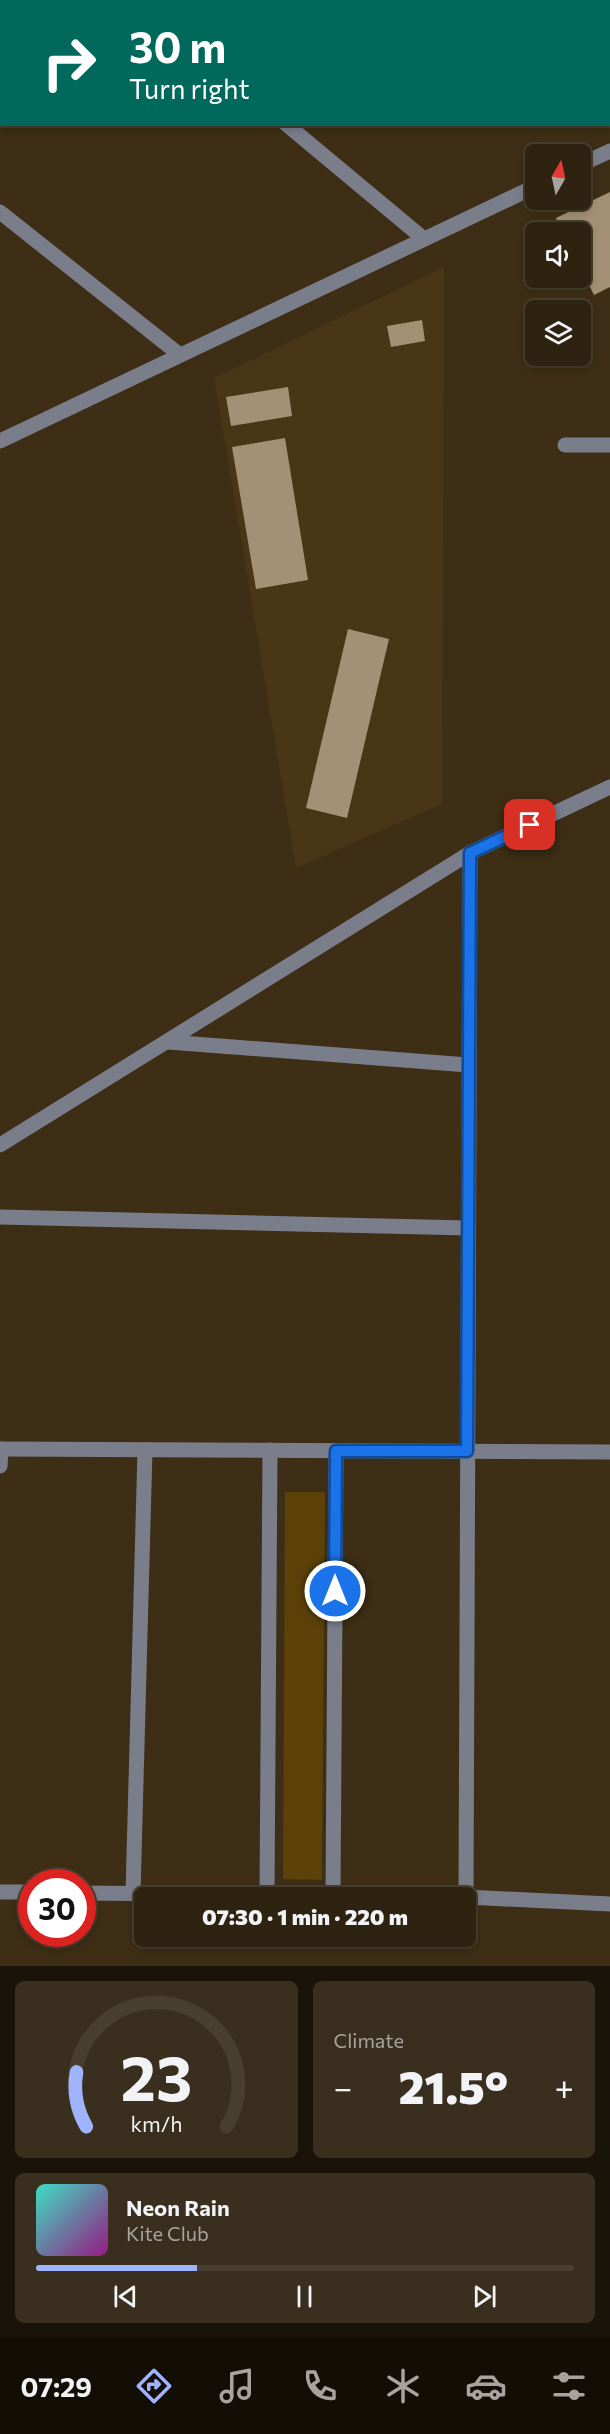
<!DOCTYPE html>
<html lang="en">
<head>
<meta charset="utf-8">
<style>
  :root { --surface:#2e2210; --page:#3a2f1e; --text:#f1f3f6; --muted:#a7a49f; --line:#493f30; --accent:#a0b3fd }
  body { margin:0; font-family:Commissioner,sans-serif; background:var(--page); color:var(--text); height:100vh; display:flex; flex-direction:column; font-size:22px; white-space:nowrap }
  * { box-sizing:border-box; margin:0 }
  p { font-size:20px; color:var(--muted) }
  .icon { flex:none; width:33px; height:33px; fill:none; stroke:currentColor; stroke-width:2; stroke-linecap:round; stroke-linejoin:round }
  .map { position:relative; height:1966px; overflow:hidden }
  .sheet { display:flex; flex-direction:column; gap:15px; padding:15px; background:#191309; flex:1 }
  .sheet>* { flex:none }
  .hud { position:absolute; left:0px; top:0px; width:610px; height:126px; box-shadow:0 3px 9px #0003,0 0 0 2px var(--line); background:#00695c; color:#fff; overflow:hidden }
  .needle { width:39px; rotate:9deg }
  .buttons { position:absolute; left:525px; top:144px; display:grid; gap:12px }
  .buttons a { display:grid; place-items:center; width:66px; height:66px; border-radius:9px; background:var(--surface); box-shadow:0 3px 9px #0003,0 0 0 2px var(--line); font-size:30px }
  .speed { position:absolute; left:18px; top:1869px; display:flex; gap:12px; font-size:30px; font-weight:700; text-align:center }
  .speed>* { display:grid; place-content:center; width:78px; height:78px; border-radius:50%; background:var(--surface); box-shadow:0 3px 9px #0003,0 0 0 2px var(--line); line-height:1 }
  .speed .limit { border:9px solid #d22; background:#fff; color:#111 }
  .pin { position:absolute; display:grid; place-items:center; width:51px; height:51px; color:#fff; margin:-26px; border-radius:12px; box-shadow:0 3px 9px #0006 }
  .me { position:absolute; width:66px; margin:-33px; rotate:0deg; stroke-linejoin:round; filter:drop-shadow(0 0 4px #0008) }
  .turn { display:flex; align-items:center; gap:21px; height:126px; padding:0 30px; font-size:27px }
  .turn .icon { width:78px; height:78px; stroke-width:2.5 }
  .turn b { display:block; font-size:42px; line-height:51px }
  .big { font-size:45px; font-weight:800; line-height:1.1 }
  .sheet .card { flex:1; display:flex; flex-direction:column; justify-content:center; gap:9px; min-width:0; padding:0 21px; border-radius:9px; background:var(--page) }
  .sheet .dial { align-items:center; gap:0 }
  .dial svg { height:156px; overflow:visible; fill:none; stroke:var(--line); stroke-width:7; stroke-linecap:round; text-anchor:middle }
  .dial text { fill:var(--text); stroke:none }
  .song { display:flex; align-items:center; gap:18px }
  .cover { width:72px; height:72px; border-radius:9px; background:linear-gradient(135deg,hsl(170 70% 55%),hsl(310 70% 35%)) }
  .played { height:6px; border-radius:3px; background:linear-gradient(90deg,var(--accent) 30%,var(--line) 30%) }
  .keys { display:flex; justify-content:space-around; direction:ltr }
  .heat { display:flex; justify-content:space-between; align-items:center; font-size:33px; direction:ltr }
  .sheet .tiles { flex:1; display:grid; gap:15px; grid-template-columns:1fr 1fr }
  .card:last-child { grid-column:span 2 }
  .trip { position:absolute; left:134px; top:1887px; width:342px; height:60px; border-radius:9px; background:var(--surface); box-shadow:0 3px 9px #0003,0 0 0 2px var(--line); font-weight:800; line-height:60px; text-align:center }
  .tab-bar { display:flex; height:96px; justify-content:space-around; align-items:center; background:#120e06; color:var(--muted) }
  .tab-bar .icon { width:42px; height:42px }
  .tab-bar .on { color:var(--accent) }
  .tab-bar b { font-size:27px; color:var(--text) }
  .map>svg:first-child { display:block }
</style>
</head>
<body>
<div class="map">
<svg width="610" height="1966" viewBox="0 0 610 1966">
  <rect width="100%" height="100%" fill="#3d2e15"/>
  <!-- built -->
  <path fill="#493616" d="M444,267L442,804L296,868L214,378Z"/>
  <!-- green -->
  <path fill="#5c4109" d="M285,1492H325L322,1880L283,1879Z"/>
  <!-- building -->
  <g fill="#a29174">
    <path d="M610,192V287L594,295L580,267V232H563L556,218Z"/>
    <path d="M422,320L425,341L391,347L387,326Z"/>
    <path d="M288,387L292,416L231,426L226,397Z"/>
    <path d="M285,438L308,580L256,589L232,447Z"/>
    <path d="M348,629L389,639L347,818L306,808Z"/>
  </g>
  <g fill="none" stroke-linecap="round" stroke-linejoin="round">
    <!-- minor -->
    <g stroke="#7a7e8b" stroke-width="15">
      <path d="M136,0L138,2"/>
      <path d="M542,0L544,2"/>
      <path d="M609,54H610"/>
      <path d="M286,124L424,239"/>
      <path d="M580,165L610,151"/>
      <path d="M0,212L180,355"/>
      <path d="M0,441L536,186"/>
      <path d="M565,445H610"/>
      <path d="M168,1042L468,1065"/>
      <path d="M0,1145L470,853L610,787"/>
      <path d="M0,1217L468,1228"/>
      <path d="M0,1449L610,1452"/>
      <path d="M0,1466L1,1449"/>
      <path d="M0,1892H32"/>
      <path d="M82,1893L466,1897L610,1904"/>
      <path d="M133,1893L145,1450"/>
      <path d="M267,1895L270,1450"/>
      <path d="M333,1895L336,1451"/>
      <path d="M466,1897L470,853"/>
    </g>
  </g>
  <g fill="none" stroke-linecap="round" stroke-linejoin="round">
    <!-- route casing -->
    <g stroke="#114b97" stroke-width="15">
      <path id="route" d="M335,1591L336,1451H467L470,853L530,825"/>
    </g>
    <!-- route -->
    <use href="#route" stroke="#1a73e8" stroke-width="10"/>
  </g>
</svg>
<div class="buttons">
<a><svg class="needle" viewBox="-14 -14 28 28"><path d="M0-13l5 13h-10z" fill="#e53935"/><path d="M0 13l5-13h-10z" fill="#a7a49f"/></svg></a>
<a><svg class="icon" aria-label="sound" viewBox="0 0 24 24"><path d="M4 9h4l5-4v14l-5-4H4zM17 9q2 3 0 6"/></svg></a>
<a><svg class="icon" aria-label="layers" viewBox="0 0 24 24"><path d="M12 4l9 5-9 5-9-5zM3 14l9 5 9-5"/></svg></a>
</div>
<div class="speed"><div class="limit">30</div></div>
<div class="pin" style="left:530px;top:825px;background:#d93025"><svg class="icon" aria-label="arrive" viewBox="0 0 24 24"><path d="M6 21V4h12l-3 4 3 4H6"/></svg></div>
<svg class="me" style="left:335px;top:1591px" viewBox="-20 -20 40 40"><circle r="17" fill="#1a73e8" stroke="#fff" stroke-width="3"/><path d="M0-11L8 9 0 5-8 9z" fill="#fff"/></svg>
<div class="trip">07:30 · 1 min · 220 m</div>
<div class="hud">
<div class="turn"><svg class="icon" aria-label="right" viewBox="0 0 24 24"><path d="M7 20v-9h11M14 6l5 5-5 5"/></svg><div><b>30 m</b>Turn right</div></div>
</div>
</div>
<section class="sheet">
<div class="tiles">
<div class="card dial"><svg viewBox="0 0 100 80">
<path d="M14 69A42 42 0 1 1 86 69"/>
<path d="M14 69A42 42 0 0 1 9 41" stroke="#a0b3fd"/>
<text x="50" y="56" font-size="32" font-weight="700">23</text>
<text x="50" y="72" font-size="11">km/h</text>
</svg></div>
<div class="card"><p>Climate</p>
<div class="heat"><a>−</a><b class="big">21.5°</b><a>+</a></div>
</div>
<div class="card">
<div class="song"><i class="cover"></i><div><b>Neon Rain</b><p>Kite Club</p></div></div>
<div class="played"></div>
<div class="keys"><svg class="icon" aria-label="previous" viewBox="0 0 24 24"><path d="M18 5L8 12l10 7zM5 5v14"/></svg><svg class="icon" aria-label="pause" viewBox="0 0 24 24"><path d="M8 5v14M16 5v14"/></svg><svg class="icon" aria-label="next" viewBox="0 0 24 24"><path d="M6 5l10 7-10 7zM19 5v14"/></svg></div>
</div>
</div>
</section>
<nav class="tab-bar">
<b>07:29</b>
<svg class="icon on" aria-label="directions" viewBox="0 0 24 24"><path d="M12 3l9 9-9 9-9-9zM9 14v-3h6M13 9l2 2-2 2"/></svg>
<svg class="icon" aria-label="music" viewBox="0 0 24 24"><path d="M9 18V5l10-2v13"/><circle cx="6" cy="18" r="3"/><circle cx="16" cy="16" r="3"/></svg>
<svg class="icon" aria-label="phone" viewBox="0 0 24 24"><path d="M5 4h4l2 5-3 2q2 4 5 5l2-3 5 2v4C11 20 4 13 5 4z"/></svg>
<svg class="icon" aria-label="climate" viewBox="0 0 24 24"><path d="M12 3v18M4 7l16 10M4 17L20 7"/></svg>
<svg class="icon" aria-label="car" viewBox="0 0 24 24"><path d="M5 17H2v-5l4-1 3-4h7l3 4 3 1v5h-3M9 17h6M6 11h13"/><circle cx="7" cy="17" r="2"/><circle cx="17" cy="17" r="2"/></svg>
<svg class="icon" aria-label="filters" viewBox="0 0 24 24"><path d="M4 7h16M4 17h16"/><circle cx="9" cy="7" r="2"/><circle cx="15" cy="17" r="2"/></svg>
</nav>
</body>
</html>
